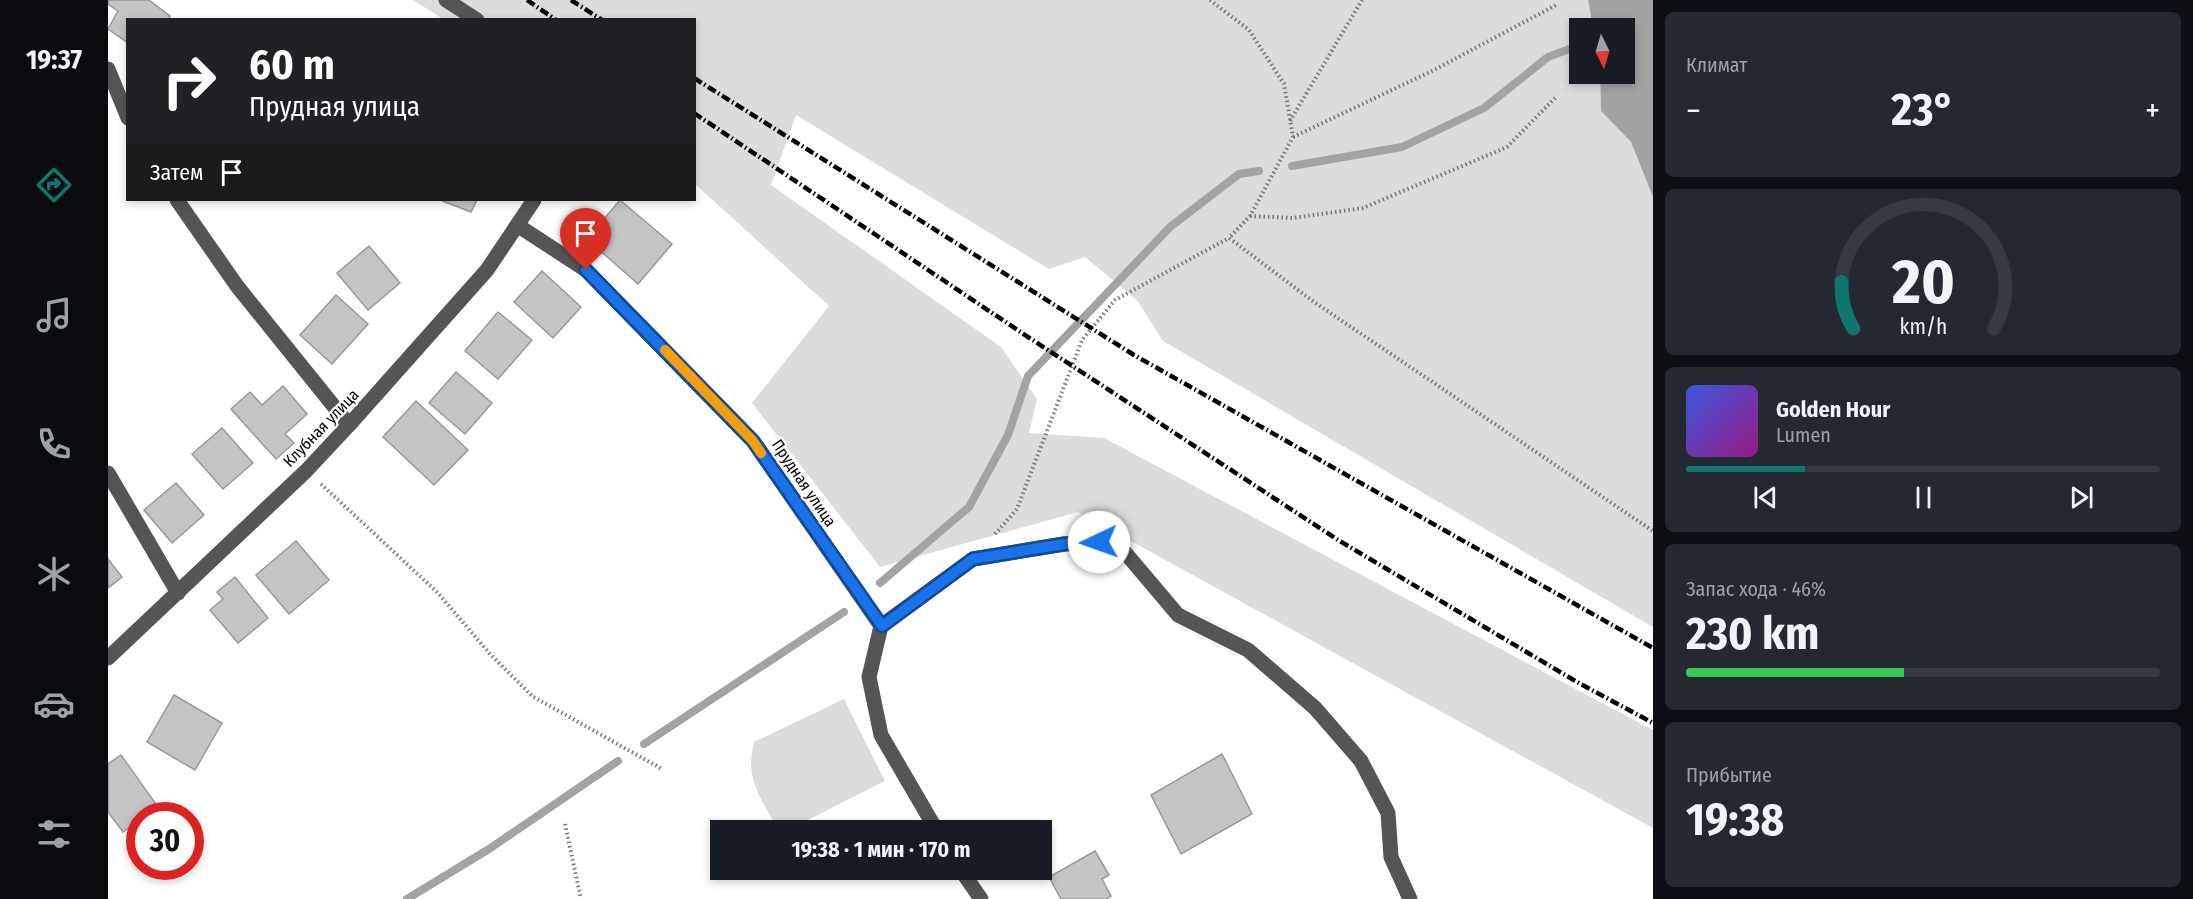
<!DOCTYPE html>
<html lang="ru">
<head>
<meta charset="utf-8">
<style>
  :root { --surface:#171b24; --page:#242831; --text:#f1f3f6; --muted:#9ea1a6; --line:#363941; --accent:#0f766e }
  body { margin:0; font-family:"Fira Sans Condensed",sans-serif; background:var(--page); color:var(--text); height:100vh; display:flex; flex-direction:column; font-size:22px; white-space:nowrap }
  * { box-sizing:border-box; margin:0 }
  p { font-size:20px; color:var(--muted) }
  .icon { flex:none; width:33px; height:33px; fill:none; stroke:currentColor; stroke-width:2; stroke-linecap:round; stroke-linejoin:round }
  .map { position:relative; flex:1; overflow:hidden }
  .drawer { display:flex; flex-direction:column; gap:12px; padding:12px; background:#0d0f14; width:540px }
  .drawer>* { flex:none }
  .banner { position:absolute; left:18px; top:18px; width:570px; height:183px; border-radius:0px; box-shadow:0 3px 9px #0003; background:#202124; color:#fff; overflow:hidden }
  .needle { width:39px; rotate:175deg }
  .buttons { position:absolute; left:1461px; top:18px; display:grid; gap:12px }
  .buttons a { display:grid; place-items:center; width:66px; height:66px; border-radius:0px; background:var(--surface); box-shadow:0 3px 9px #0003; font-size:30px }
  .speed { position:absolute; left:18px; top:802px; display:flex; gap:12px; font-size:30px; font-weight:700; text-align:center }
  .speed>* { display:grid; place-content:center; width:78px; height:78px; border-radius:50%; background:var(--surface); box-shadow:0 3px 9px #0003; line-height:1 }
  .speed .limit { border:9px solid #d22; background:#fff; color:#111 }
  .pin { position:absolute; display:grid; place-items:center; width:51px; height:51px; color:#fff; margin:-62px -26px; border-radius:50% 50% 50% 0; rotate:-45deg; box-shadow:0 0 6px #0007 }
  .pin .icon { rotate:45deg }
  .me { position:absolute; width:66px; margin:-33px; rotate:267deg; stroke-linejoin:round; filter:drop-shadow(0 0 4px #0008) }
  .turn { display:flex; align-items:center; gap:21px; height:126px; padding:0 24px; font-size:27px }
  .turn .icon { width:78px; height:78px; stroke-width:2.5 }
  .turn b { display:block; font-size:42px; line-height:51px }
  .then { display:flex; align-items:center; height:57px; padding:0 24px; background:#0003; gap:12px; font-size:22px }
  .big { font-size:45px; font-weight:700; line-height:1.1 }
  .drawer .card { flex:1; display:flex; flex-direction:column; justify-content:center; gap:9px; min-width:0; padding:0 21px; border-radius:9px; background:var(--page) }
  .drawer .dial { align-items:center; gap:0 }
  .dial svg { height:156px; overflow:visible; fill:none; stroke:var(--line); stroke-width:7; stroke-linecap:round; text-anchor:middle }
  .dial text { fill:var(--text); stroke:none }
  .song { display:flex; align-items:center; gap:18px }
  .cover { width:72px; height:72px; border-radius:9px; background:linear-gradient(135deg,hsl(230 70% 55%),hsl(310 70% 35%)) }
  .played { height:6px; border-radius:3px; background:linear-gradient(90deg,var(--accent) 25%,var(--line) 25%) }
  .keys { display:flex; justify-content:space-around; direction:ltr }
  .heat { display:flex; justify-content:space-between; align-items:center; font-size:33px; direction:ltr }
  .charge { height:9px; border-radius:4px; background:linear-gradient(90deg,#34c759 46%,var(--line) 0) }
  .trip { position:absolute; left:602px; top:820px; width:342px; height:60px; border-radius:0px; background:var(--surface); box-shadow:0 3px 9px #0003; font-weight:700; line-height:60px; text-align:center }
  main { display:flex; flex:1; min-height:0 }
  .dock { display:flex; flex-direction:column; width:108px; justify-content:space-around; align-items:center; background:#090b0e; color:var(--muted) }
  .dock .icon { width:42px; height:42px }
  .dock .active { color:var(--accent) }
  .dock b { font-size:27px; color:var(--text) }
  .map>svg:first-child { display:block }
</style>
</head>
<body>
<main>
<nav class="dock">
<b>19:37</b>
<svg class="icon active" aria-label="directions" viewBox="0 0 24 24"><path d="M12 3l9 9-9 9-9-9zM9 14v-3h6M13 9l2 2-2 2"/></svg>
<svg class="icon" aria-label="music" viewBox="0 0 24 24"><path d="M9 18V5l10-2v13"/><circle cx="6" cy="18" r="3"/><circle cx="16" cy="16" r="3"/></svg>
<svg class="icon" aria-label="phone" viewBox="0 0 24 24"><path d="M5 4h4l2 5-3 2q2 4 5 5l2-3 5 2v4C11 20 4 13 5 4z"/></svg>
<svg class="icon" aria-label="climate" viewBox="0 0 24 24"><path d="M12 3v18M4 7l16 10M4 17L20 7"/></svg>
<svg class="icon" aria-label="car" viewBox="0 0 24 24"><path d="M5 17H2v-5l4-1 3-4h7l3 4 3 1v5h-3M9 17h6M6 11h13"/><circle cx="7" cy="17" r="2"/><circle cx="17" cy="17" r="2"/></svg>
<svg class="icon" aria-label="filters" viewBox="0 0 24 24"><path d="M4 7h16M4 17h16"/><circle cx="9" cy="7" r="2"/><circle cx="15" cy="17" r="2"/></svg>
</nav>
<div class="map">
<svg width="1545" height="899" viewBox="0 0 1545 899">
  <rect width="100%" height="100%" fill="#fff"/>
  <!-- green -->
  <g fill="#dcdcdc">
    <path d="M305,0H1480L1485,28H1472V74H1492L1493,111L1523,142L1545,197V627L1055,341L1029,300L977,257L941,269L688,115L663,185L893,347L929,399L921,433L996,438L1545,730V828L970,512L772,567L644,403L721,306L587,184L586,20L335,19Z"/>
    <path d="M736,699L777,781L678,831H671C654,800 636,779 646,742Z"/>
  </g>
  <!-- water -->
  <path fill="#a3a3a3" d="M1480,0H1545V197L1523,142L1493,111L1492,74H1516V28H1485Z"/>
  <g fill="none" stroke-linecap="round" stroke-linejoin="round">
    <!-- stream -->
    <g stroke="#a3a3a3" stroke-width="8">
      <path d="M1184,166L1294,147L1376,108L1440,57L1472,45"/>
      <path d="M772,583L861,507L900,435L920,376L1062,227L1131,174L1151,171"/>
      <path d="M536,744L736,612"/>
      <path d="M299,899L381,849L510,761"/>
    </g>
  </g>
  <!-- building -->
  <g fill="#c4c4c4" stroke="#999" stroke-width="1.5">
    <path d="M0,0H41L62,16L60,20H20V43L0,29L10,11L0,4Z"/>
    <path d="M332,200H369L363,212Z"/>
    <path d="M512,200L564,244L530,284L479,239Z"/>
    <path d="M261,246L292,283L260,310L229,273Z"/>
    <path d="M434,271L473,307L445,338L406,302Z"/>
    <path d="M228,295L260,324L224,364L192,335Z"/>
    <path d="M390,312L424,340L390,379L357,351Z"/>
    <path d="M348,372L384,403L357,434L321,403Z"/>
    <path d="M175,386L199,414L177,434L186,443L168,459L123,409L142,392L154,405Z"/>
    <path d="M308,401L360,450L326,485L275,437Z"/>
    <path d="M114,428L145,463L115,489L84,454Z"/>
    <path d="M68,483L96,515L64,543L36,510Z"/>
    <path d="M188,541L221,580L181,614L148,575Z"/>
    <path d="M0,559L14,577L0,588Z"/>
    <path d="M127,577L160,618L130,643L102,610L115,599L109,592Z"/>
    <path d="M66,695L114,723L87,770L39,742Z"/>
    <path d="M1114,754L1144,814L1073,854L1043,795Z"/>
    <path d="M13,755L50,807L38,816H32V820L15,832L0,812V764Z"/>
    <path d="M987,851L1001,875L994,879L1003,896L998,899H953L941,877Z"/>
  </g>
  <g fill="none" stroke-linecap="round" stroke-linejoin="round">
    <!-- path -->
    <g stroke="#777" stroke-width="4" stroke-dasharray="1.5 3" stroke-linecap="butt">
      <path d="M1102,0L1141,30L1176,84L1185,137L1142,216L1121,238L1206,302L1545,531"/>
      <path d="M1182,121L1254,0"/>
      <path d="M1185,137L1326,70L1450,4"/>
      <path d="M1142,216L1185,218L1255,208L1399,147L1448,97"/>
      <path d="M213,484L330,593L382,654L424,696L554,769"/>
      <path d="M887,534L909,509L974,340L1007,300L1121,238"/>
      <path d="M457,824L473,899"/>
    </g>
    <!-- minor -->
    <g stroke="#555" stroke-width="15">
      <path d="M338,0L369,20"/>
      <path d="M0,69L20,118"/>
      <path d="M69,200L129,286L241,425"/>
      <path d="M409,225L478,270L645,441L773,626L761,677L773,735L829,831"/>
      <path d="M0,473L70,593"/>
      <path d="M773,626L865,559L956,544L991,542L1015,550L1070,615L1140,650L1207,708L1253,761L1280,813L1283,857L1302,899"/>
      <path d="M0,658L198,471L241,425L379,270L426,200"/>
      <path d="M853,870L873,899"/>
    </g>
    <!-- rail -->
    <g stroke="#000" stroke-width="4.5" stroke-dasharray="9 3 1.5 3" stroke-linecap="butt">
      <path d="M419,0L448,20"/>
      <path d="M463,0L494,20"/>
      <path d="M586,78L1026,355L1545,648"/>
      <path d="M586,113L914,333L1230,540L1469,682L1545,723"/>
    </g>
  </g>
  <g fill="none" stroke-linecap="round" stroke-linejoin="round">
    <!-- route casing -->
    <g stroke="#114b97" stroke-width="15">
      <path id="route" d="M478,270L645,441L774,626L865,559L956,544L991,542"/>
    </g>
    <!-- route -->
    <use href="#route" stroke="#1a73e8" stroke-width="10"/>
    <!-- slow -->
    <path stroke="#f59e0b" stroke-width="10" d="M557,350L645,441L653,453"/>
  </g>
  <g text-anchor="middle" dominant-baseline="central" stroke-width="4.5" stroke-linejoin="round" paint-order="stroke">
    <!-- street labels -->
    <g font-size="16" fill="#000" stroke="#fff">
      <text transform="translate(213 428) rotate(-46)">Клубная улица</text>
      <text transform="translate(696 483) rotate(56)">Прудная улица</text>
    </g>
  </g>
</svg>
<div class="buttons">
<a><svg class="needle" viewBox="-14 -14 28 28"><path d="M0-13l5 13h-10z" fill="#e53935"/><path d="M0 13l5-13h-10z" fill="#9ea1a6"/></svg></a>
</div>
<div class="speed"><div class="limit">30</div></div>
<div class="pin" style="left:478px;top:270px;background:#d93025"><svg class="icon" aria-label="arrive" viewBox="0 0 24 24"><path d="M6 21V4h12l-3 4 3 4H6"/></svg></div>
<svg class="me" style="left:991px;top:542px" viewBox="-20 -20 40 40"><circle r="19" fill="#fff"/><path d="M0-13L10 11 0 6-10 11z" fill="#1a73e8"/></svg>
<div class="trip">19:38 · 1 мин · 170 m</div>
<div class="banner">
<div class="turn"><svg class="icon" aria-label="right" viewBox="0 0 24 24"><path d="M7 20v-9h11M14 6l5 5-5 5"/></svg><div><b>60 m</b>Прудная улица</div></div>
<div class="then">Затем<svg class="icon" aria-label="arrive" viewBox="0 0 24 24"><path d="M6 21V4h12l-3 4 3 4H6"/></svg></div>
</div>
</div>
<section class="drawer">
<div class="card"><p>Климат</p>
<div class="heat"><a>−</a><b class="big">23°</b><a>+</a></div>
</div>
<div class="card dial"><svg viewBox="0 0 100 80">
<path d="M14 69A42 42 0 1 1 86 69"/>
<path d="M14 69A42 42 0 0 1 8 45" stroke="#0f766e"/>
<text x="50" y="56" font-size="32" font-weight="700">20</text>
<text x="50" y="72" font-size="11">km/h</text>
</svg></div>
<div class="card">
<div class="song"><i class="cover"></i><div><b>Golden Hour</b><p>Lumen</p></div></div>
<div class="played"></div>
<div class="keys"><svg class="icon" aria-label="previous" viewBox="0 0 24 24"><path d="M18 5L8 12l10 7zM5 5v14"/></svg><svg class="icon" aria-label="pause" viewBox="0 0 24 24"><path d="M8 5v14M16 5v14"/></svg><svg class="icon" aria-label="next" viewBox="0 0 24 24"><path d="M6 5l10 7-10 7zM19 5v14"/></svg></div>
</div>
<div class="card"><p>Запас хода · 46%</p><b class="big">230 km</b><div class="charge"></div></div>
<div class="card"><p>Прибытие</p><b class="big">19:38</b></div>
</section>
</main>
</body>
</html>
